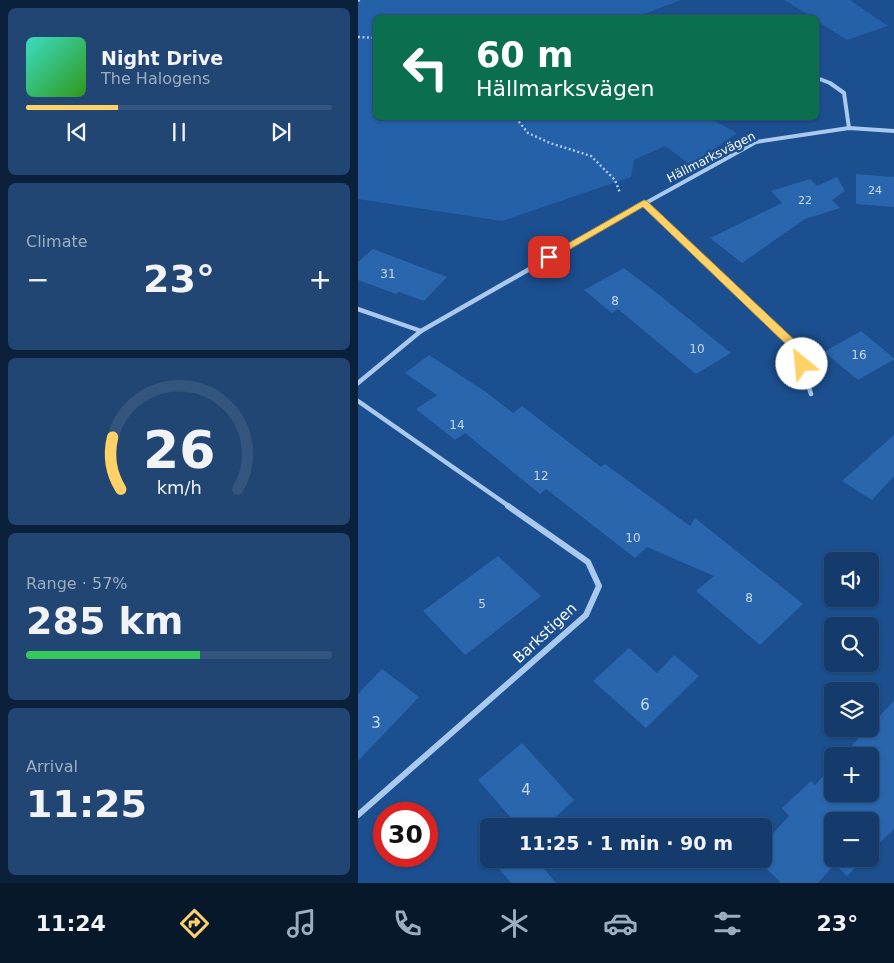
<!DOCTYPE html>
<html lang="en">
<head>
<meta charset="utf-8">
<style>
  :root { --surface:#143b6b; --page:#214673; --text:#f1f3f6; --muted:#9dadc1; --line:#33557e; --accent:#ffd166 }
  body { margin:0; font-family:"DejaVu Sans",sans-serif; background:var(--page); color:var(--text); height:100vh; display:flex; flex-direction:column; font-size:19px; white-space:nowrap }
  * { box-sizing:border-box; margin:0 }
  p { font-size:16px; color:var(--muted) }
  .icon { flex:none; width:28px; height:28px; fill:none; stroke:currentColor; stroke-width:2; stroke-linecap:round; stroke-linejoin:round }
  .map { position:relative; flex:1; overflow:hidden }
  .sheet { display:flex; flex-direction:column; gap:8px; padding:8px; background:#0b203b; width:358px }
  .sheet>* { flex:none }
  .hud { position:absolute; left:15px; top:15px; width:446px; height:105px; border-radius:8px; box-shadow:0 1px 4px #0004,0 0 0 1px var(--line); background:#0b6e4f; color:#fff; overflow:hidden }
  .tools { position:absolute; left:466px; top:552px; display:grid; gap:10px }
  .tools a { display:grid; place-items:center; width:55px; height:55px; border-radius:8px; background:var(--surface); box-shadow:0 1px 4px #0004,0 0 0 1px var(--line); font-size:25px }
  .speed { position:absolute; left:15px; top:802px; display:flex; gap:10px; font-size:25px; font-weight:700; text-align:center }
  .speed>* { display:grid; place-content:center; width:65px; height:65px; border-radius:50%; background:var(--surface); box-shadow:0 1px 4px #0004,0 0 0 1px var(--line); line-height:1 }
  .speed .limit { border:8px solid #d22; background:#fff; color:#111 }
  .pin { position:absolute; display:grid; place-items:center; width:42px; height:42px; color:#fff; margin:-21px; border-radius:10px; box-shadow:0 2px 8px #0006 }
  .me { position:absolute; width:55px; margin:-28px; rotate:332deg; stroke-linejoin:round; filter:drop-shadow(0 0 4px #0008) }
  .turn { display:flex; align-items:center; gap:18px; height:105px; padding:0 20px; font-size:22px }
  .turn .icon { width:65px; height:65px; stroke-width:2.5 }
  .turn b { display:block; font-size:35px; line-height:42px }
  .big { font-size:38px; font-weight:600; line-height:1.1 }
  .sheet .widget { flex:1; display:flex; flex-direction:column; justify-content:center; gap:8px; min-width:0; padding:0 18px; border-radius:8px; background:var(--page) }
  .sheet .dial { align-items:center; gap:0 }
  .dial svg { height:130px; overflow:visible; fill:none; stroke:var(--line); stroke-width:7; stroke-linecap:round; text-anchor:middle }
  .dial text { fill:var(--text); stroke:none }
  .song { display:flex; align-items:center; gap:15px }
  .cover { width:60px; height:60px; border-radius:8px; background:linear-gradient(135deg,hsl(170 70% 55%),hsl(110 70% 35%)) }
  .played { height:5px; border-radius:2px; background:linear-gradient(90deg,var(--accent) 30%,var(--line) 30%) }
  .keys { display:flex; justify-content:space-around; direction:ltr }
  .heat { display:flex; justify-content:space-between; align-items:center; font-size:28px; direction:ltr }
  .charge { height:8px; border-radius:4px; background:linear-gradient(90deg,#34c759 57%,var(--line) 0) }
  .trip { position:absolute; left:122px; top:818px; width:292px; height:50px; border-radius:8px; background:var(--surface); box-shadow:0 1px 4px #0004,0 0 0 1px var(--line); font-weight:600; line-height:50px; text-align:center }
  .dock { display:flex; height:80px; justify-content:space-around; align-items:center; background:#08182b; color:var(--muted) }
  .dock .icon { width:35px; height:35px }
  .dock .selected { color:var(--accent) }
  .dock b { font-size:22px; color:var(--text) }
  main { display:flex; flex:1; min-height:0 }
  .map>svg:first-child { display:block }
</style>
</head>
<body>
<main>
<section class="sheet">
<div class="widget">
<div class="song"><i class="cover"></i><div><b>Night Drive</b><p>The Halogens</p></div></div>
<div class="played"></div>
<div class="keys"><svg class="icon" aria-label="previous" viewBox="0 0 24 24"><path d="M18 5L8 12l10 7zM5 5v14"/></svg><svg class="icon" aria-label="pause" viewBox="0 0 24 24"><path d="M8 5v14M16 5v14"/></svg><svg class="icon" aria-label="next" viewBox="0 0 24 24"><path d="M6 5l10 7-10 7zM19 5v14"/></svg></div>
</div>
<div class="widget"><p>Climate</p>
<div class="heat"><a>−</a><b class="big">23°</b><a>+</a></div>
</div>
<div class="widget dial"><svg viewBox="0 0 100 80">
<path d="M14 69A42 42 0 1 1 86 69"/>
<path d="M14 69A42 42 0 0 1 9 37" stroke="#ffd166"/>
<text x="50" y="56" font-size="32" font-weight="700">26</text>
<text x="50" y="72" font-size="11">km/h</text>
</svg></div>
<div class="widget"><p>Range · 57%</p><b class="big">285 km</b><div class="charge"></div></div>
<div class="widget"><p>Arrival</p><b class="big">11:25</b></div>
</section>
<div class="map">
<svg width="537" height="883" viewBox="0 0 537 883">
  <rect width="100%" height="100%" fill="#1b4f8f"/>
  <!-- green -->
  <g fill="#2461a8">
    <path d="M0,0H323L278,17L18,18V118H351L379,133L333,165L307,146L276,160L273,177L144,221L0,199Z"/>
    <path d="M426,0H492L530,26L489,40L459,21V18L454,17Z"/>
  </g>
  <!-- building -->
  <g fill="#2a66ad">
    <path d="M498,174L537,177V207L498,204Z"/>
    <path d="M479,177L487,191L474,200L482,208L447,219L384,263L352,238L424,203L413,191L452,179L459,186Z"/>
    <path d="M15,249L89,277L66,301L41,292L38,294L0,280V262Z"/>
    <path d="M266,268L295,290L373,353L338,374L260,309L254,313L226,290Z"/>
    <path d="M503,331L537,359L500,380L466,352Z"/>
    <path d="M71,355L128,392L155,413L164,406L243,467L247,464L332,526L337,518L445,604L402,645L338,591L356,576L289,547L277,558L188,489L182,494L107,433L97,440L58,409L79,395L47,373Z"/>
    <path d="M537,434V475L514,500L484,481Z"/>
    <path d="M140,556L183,596L107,655L65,611Z"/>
    <path d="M271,648L299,673L316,655L341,676L288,728L235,681Z"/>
    <path d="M24,669L61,697L0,761V694Z"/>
    <path d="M537,700V828L512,852V821H475V859H506L489,876L477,864L460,883H423L399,859H406V843L431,816L424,808L453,781L457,785L475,766V794H512V756H484L509,729H512V726Z"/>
    <path d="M164,743L216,800L188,826H160L120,780Z"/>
    <path d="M133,859H178L198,883H153Z"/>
  </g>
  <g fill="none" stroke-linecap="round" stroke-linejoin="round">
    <!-- path -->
    <g stroke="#a9c9ee" stroke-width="2.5" stroke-dasharray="2 2.5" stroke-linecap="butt">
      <path d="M0,1L2,0"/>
      <path d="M0,37L18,38"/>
      <path d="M158,118L170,133L192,143L233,156L257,180L262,193"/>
    </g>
    <!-- street-far2 -->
    <g stroke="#a9c9ee" stroke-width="4">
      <path d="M459,78L472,83L486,93L491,128"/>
      <path d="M286,203L304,220"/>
      <path d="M257,220L398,142L491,128L537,131"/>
    </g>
    <!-- street-far1 -->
    <g stroke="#a9c9ee" stroke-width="4.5">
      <path d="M302,219L439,349L453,394"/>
      <path d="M0,309L63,331"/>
      <path d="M0,383L63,331L259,219"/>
      <path d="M0,401L152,507"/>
    </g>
    <!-- street -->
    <path stroke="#a9c9ee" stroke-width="6" d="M0,815L228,615L241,586L230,562L150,506"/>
  </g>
  <!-- route -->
  <path fill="#ffd166" stroke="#a68842" d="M286,200L289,201L443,346L449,364L447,367H440L434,350L285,207L195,259L191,260L186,257Z"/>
  <g text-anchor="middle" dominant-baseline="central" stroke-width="5" stroke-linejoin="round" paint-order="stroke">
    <!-- far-number labels -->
    <g font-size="11" fill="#cad9ea">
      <text x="517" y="190">24</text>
      <text x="447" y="200">22</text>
    </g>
    <!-- far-street labels -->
    <g font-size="12" fill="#fff" stroke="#1b4f8f">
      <text transform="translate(353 157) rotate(-27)">Hällmarksvägen</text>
    </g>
    <!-- number labels -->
    <g font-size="12" fill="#cad9ea">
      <text x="30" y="274">31</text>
      <text x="257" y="301">8</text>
      <text x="339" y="349">10</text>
      <text x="501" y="355">16</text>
      <text x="99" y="425">14</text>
      <text x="183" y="476">12</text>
      <text x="275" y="538">10</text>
      <text x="391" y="598">8</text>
      <text x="124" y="604">5</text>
    </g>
    <!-- street labels -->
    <g font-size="15" fill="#fff" stroke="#1b4f8f">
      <text transform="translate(187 633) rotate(-43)">Barkstigen</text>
    </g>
    <!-- near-number labels -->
    <g font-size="15" fill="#cad9ea">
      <text x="287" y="705">6</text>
      <text x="18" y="723">3</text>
      <text x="168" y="790">4</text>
    </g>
  </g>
</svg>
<div class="tools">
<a><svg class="icon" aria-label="sound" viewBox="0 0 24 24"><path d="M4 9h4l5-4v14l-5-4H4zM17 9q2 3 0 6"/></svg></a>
<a><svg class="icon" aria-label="search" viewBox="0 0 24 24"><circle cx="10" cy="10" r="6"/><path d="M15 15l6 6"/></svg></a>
<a><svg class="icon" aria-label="layers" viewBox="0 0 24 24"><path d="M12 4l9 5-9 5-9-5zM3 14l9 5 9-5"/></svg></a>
<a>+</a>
<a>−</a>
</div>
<div class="speed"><div class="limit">30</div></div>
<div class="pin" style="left:191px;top:257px;background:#d93025"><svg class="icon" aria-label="arrive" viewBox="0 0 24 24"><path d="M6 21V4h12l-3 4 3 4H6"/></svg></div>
<svg class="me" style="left:444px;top:364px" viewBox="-20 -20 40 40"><circle r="19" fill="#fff"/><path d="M0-13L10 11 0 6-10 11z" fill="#ffd166"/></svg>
<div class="trip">11:25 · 1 min · 90 m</div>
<div class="hud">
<div class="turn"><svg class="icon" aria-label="left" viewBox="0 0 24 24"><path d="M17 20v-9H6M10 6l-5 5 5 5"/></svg><div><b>60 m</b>Hällmarksvägen</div></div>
</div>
</div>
</main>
<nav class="dock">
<b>11:24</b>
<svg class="icon selected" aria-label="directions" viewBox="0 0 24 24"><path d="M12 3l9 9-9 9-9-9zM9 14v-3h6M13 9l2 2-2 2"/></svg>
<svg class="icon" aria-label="music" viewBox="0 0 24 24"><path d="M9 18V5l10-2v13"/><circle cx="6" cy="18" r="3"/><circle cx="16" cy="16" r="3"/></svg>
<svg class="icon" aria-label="phone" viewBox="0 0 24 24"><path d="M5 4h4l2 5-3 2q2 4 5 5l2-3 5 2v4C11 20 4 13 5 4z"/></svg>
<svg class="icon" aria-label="climate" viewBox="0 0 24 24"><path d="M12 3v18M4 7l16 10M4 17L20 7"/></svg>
<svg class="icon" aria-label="car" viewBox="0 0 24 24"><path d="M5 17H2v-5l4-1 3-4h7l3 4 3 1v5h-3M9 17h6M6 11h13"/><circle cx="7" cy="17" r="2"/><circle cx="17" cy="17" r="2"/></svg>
<svg class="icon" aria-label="filters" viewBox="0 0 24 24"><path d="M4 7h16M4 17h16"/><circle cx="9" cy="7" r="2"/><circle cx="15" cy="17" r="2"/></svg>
<b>23°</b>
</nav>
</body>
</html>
